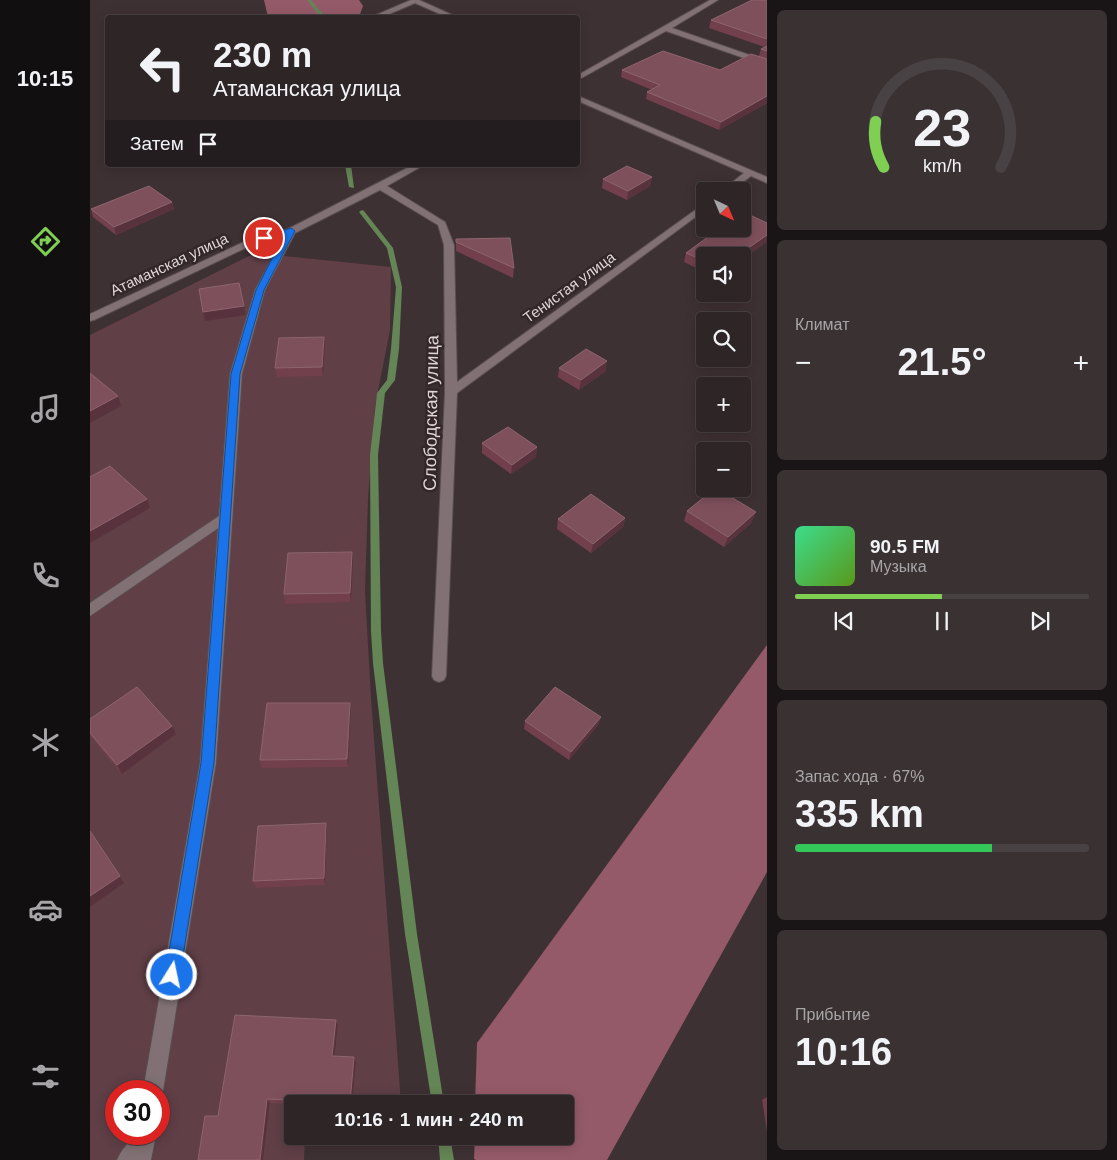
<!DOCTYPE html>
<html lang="ru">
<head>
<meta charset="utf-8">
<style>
  :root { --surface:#2e2527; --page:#3a3133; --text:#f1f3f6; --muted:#a7a5a7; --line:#494244; --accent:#7fd052 }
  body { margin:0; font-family:Arial,sans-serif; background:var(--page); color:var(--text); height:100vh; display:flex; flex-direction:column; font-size:19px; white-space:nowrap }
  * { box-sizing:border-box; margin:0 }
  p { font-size:16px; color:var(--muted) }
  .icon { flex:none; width:28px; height:28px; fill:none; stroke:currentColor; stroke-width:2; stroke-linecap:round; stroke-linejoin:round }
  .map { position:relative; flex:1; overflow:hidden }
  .details { display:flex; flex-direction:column; gap:10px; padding:10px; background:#191415; width:350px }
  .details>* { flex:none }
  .hud { position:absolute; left:15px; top:15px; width:475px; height:152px; border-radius:5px; box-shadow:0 2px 12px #0003,0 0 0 1px var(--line); background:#2e2527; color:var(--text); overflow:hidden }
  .needle { width:32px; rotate:136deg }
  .fabs { position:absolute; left:606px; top:182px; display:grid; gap:10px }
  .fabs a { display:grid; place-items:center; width:55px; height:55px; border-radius:5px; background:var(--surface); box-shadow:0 2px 12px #0003,0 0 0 1px var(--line); font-size:25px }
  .speed { position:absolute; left:15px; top:1080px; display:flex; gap:10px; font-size:25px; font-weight:700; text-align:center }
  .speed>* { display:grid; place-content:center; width:65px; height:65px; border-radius:50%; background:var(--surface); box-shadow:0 2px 12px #0003,0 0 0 1px var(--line); line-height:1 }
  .speed .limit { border:8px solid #d22; background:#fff; color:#111 }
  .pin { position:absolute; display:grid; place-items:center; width:42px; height:42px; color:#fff; margin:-21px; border:2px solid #fff; border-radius:50%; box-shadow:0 1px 5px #0007 }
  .me { position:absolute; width:55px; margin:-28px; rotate:10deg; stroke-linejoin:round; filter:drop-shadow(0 0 4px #0008) }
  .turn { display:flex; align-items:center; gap:18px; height:105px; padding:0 25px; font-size:22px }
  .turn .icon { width:65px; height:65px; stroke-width:2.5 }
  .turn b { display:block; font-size:35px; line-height:42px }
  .then { display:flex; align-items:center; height:48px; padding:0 25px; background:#0003; gap:10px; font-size:19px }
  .big { font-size:38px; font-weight:600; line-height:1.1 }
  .details .widget { flex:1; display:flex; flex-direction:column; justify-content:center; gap:8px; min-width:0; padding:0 18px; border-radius:8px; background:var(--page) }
  .details .dial { align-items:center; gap:0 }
  .dial svg { height:130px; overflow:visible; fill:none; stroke:var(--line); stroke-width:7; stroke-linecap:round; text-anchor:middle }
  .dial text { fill:var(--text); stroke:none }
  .song { display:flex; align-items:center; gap:15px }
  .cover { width:60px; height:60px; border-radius:8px; background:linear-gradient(135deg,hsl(150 70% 55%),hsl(90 70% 35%)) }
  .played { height:5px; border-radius:2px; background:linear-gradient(90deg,var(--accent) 50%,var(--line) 50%) }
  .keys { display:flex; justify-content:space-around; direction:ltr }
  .heat { display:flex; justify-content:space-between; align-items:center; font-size:28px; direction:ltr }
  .charge { height:8px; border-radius:4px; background:linear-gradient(90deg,#34c759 67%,var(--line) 0) }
  .trip { position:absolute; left:194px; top:1095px; width:290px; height:50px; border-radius:5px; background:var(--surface); box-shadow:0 2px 12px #0003,0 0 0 1px var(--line); font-weight:600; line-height:50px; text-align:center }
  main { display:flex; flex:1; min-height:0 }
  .tab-bar { display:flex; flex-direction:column; width:90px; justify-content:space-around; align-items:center; background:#120f10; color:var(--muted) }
  .tab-bar .icon { width:35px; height:35px }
  .tab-bar .selected { color:var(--accent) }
  .tab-bar b { font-size:22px; color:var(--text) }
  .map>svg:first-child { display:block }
</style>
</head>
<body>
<main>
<nav class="tab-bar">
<b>10:15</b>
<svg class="icon selected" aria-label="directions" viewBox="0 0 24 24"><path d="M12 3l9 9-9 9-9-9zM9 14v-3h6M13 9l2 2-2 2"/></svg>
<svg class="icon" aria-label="music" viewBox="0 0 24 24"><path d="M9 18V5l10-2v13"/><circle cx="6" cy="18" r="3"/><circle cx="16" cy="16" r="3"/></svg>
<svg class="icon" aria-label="phone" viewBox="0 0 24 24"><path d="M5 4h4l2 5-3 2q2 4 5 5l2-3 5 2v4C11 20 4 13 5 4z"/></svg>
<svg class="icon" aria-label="climate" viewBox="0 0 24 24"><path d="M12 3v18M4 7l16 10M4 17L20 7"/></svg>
<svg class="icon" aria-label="car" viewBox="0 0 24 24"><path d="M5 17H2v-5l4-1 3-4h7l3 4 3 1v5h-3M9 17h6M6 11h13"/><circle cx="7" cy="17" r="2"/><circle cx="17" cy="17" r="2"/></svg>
<svg class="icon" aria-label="filters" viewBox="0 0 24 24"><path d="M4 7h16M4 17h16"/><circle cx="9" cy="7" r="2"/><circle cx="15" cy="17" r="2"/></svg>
</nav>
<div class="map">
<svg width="677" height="1160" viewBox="0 0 677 1160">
  <rect width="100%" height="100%" fill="#3e3134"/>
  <!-- green -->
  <path fill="#603f47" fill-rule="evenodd" d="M165,253L301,267L300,330L285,406L278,499L275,591L281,698L311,1104H202V1136H215L214,1160H0V335ZM26,1091H69V1134H26Z"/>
  <!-- forest -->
  <g fill="#955a69">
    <path d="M174,0H269L273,6L269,17H178Z"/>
    <path d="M677,645V872L517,1160H386L384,1159L385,1136H475V1104H385L387,1043Z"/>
  </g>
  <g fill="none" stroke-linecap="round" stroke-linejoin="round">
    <!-- stream -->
    <g fill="#648555" fill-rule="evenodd">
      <path d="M217,0H221L236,18H231Z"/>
      <path d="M255,165H261L264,188L259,187Z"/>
      <path d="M272,210L274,211L303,248L312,287L309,349L305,380L295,393L288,455L291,631L293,663L327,934L354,1104H342L315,934L283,663L281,631L280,455L287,393L297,380L301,349L306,287L297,248L269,212Z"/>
      <path d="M348,1136H360L364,1160H350Z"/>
    </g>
    <!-- service casing -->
    <g stroke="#594d50" stroke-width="2">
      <g id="service">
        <path d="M321,0H329L369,18H359L325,3L290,18H279Z"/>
        <path d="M135,512L140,514L142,517L140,520L0,616V603Z"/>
        <path d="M52,1134L61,1136L64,1143L61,1150L52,1160H27C31,1150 41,1138 52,1134Z"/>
      </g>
    </g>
    <!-- minor casing -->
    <g stroke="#594d50" stroke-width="2">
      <g id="minor">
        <path d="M620,0H628L582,28L677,61V66L576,31L488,80V75Z"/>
        <path d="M488,96L677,177V183L661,176L641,191H631L654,173L488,101Z"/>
        <path d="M323,165H334L297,186L355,222L364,245L367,382L615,203V210L367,393L356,676L354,680L349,682L344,680L342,676L355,392L354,245L348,225L290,190L205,233L175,290L152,374L126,763L73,1091L69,1099V1091H53L110,763L140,374L165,290L194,236L164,244L4,320L0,321V314L158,240L198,229Z"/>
        <path d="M46,1134H66L61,1160H41Z"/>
      </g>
    </g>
    <!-- service -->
    <use href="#service" fill="#817174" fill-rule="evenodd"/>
    <!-- minor -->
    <use href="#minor" fill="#817174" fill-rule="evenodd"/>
  </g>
  <!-- wall -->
  <g fill="#723f4d">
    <path d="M677,0V103L629,130L556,99L557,92L562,90L531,77L532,70H630L675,59L669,56L671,49L675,47L619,28L621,20Z"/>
    <path d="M562,177L560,186L537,200L512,188L513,179Z"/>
    <path d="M82,202L84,209L26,235L3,217L1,209Z"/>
    <path d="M622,238L615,256V272L594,262L596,253Z"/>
    <path d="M366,239L424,268L423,278L366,251Z"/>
    <path d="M235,346L233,376L187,377L185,368Z"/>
    <path d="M469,368L516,371L489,390L468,377Z"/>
    <path d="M392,443L447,447L446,457L421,474L392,453Z"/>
    <path d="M597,511L662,522L634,547L594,521Z"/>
    <path d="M535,518L533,527L501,553L467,529L468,519Z"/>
    <path d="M263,562L261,602L195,604L194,594Z"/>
    <path d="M261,712L258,767L172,768L170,760Z"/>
    <path d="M511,717L508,725L479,760L434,729L435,721Z"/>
    <path d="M0,719L82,726L86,734L32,774L0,736Z"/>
    <path d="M237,830L235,885L166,888L163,881Z"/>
    <path d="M248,1026L245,1056L266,1062L262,1104H202L180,1103L173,1160H108L128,1116Z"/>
    <path d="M677,1097V1131L672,1100Z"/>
  </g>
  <!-- shaded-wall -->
  <g fill="#58333d">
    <path d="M677,96V103L629,130L631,122Z"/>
    <path d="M562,177L560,186L537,200L538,191Z"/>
    <path d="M82,202L84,209L26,235L24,227Z"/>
    <path d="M677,235V242L652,260V256H647Z"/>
    <path d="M154,306L156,315L115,321L113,312Z"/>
    <path d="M234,337L235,346L233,376L232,367Z"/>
    <path d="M517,361L516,371L489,390L491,380Z"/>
    <path d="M28,396L31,406L0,423V411Z"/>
    <path d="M447,447L446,457L421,474L422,465Z"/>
    <path d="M57,499L60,508L0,543V531Z"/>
    <path d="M666,512L662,522L634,547L638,537Z"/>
    <path d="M535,518L533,527L501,553L503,544Z"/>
    <path d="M262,552L263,562L261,602L260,593Z"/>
    <path d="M260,703L261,712L258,767L257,759Z"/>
    <path d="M511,717L508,725L479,760L481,752Z"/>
    <path d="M82,726L86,734L32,774L27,765Z"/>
    <path d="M236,823L237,830L235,885L234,878Z"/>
    <path d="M0,831L34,883L0,907Z"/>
    <path d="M246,1020L248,1026L244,1061L242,1056Z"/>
    <path d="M264,1057L266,1062L262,1104H260Z"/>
    <path d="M177,1099L180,1103L173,1160H170Z"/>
  </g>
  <!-- building -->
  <g fill="#7e505c" stroke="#8d656f">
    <path d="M662,0H677V39L621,20Z"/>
    <path d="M677,46V51L671,49Z"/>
    <path d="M573,51L630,70L661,54L677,59V96L631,122L557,92L570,85L532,70Z"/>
    <path d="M537,166L562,177L538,191L513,179Z"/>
    <path d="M59,186L82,202L24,227L1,209Z"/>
    <path d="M660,215L677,223V235L647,256H615V261L596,253L619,236L622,238L637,229H652V219Z"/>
    <path d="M420,238L424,268L366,242V239Z"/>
    <path d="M149,283L154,306L113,312L109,289Z"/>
    <path d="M234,337L232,367L185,368L189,338Z"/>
    <path d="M496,349L517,361L491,380L469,368Z"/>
    <path d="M0,373L28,396L0,411Z"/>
    <path d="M418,427L447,447L422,465L392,443Z"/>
    <path d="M20,466L57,499L0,531V477Z"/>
    <path d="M624,489H628L666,512L638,537L597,511Z"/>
    <path d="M501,494L535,518L503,544L468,519Z"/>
    <path d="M262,552L260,593L194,594L198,553Z"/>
    <path d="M47,687L82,726L27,765L0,733V719Z"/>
    <path d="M465,687L511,717L481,752L435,721Z"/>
    <path d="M177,703H260L257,759L170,760Z"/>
    <path d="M236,823L234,878L163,881L168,826Z"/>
    <path d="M0,831L30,876L0,896Z"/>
    <path d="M145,1015L246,1020L242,1056L264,1057L260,1103L177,1099L170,1160H108L115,1116H128Z"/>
  </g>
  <!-- route -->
  <path fill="#1a73e8" stroke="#114b97" d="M201,228L205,231L174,290L150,374L124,763L90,975L88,981L82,983L77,981L75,975L111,763L141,374L166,290L194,235L174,241L170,238Z"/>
  <g text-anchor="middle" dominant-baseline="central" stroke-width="5" stroke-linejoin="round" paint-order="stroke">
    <!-- far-street labels -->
    <g font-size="15" fill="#dfd6d7" stroke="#34272a">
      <text transform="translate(79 264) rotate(-25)">Атаманская улица</text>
      <text transform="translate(479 287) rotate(-36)">Тенистая улица</text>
    </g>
    <!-- street labels -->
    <g font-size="18" fill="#dfd6d7" stroke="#34272a">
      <text transform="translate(341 413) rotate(-89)">Слободская улица</text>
    </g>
  </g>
</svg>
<div class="fabs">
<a><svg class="needle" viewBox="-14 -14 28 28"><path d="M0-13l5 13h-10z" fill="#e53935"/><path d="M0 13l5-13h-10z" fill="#a7a5a7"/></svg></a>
<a><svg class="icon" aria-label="sound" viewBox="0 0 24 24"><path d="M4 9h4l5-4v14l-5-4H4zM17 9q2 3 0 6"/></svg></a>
<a><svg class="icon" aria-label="search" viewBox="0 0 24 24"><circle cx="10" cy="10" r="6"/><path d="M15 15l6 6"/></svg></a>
<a>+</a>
<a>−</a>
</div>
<div class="speed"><div class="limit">30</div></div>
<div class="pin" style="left:174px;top:238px;background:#d93025"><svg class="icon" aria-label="arrive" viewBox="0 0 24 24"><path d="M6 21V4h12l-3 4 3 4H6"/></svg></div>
<svg class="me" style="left:82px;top:975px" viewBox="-20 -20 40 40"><circle r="17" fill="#1a73e8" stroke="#fff" stroke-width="3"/><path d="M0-11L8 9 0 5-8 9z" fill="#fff"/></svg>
<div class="trip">10:16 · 1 мин · 240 m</div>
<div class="hud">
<div class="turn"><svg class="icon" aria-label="left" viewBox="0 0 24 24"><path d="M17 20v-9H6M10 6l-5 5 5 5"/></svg><div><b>230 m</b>Атаманская улица</div></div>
<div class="then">Затем<svg class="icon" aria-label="arrive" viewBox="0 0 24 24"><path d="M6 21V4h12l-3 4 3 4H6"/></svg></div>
</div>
</div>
<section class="details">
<div class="widget dial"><svg viewBox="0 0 100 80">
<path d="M14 69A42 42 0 1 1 86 69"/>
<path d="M14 69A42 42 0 0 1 9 41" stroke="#7fd052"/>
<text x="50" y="56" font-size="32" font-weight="700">23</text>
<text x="50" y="72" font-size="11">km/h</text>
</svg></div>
<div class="widget"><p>Климат</p>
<div class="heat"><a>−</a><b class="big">21.5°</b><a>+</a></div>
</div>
<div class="widget">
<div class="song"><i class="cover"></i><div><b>90.5 FM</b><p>Музыка</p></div></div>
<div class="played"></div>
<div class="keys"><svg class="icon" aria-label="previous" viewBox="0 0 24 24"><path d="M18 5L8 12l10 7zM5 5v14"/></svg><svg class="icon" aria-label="pause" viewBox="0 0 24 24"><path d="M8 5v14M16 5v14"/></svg><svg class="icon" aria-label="next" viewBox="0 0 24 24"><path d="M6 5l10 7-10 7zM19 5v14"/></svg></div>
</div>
<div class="widget"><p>Запас хода · 67%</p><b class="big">335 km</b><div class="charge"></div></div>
<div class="widget"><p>Прибытие</p><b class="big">10:16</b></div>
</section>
</main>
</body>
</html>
